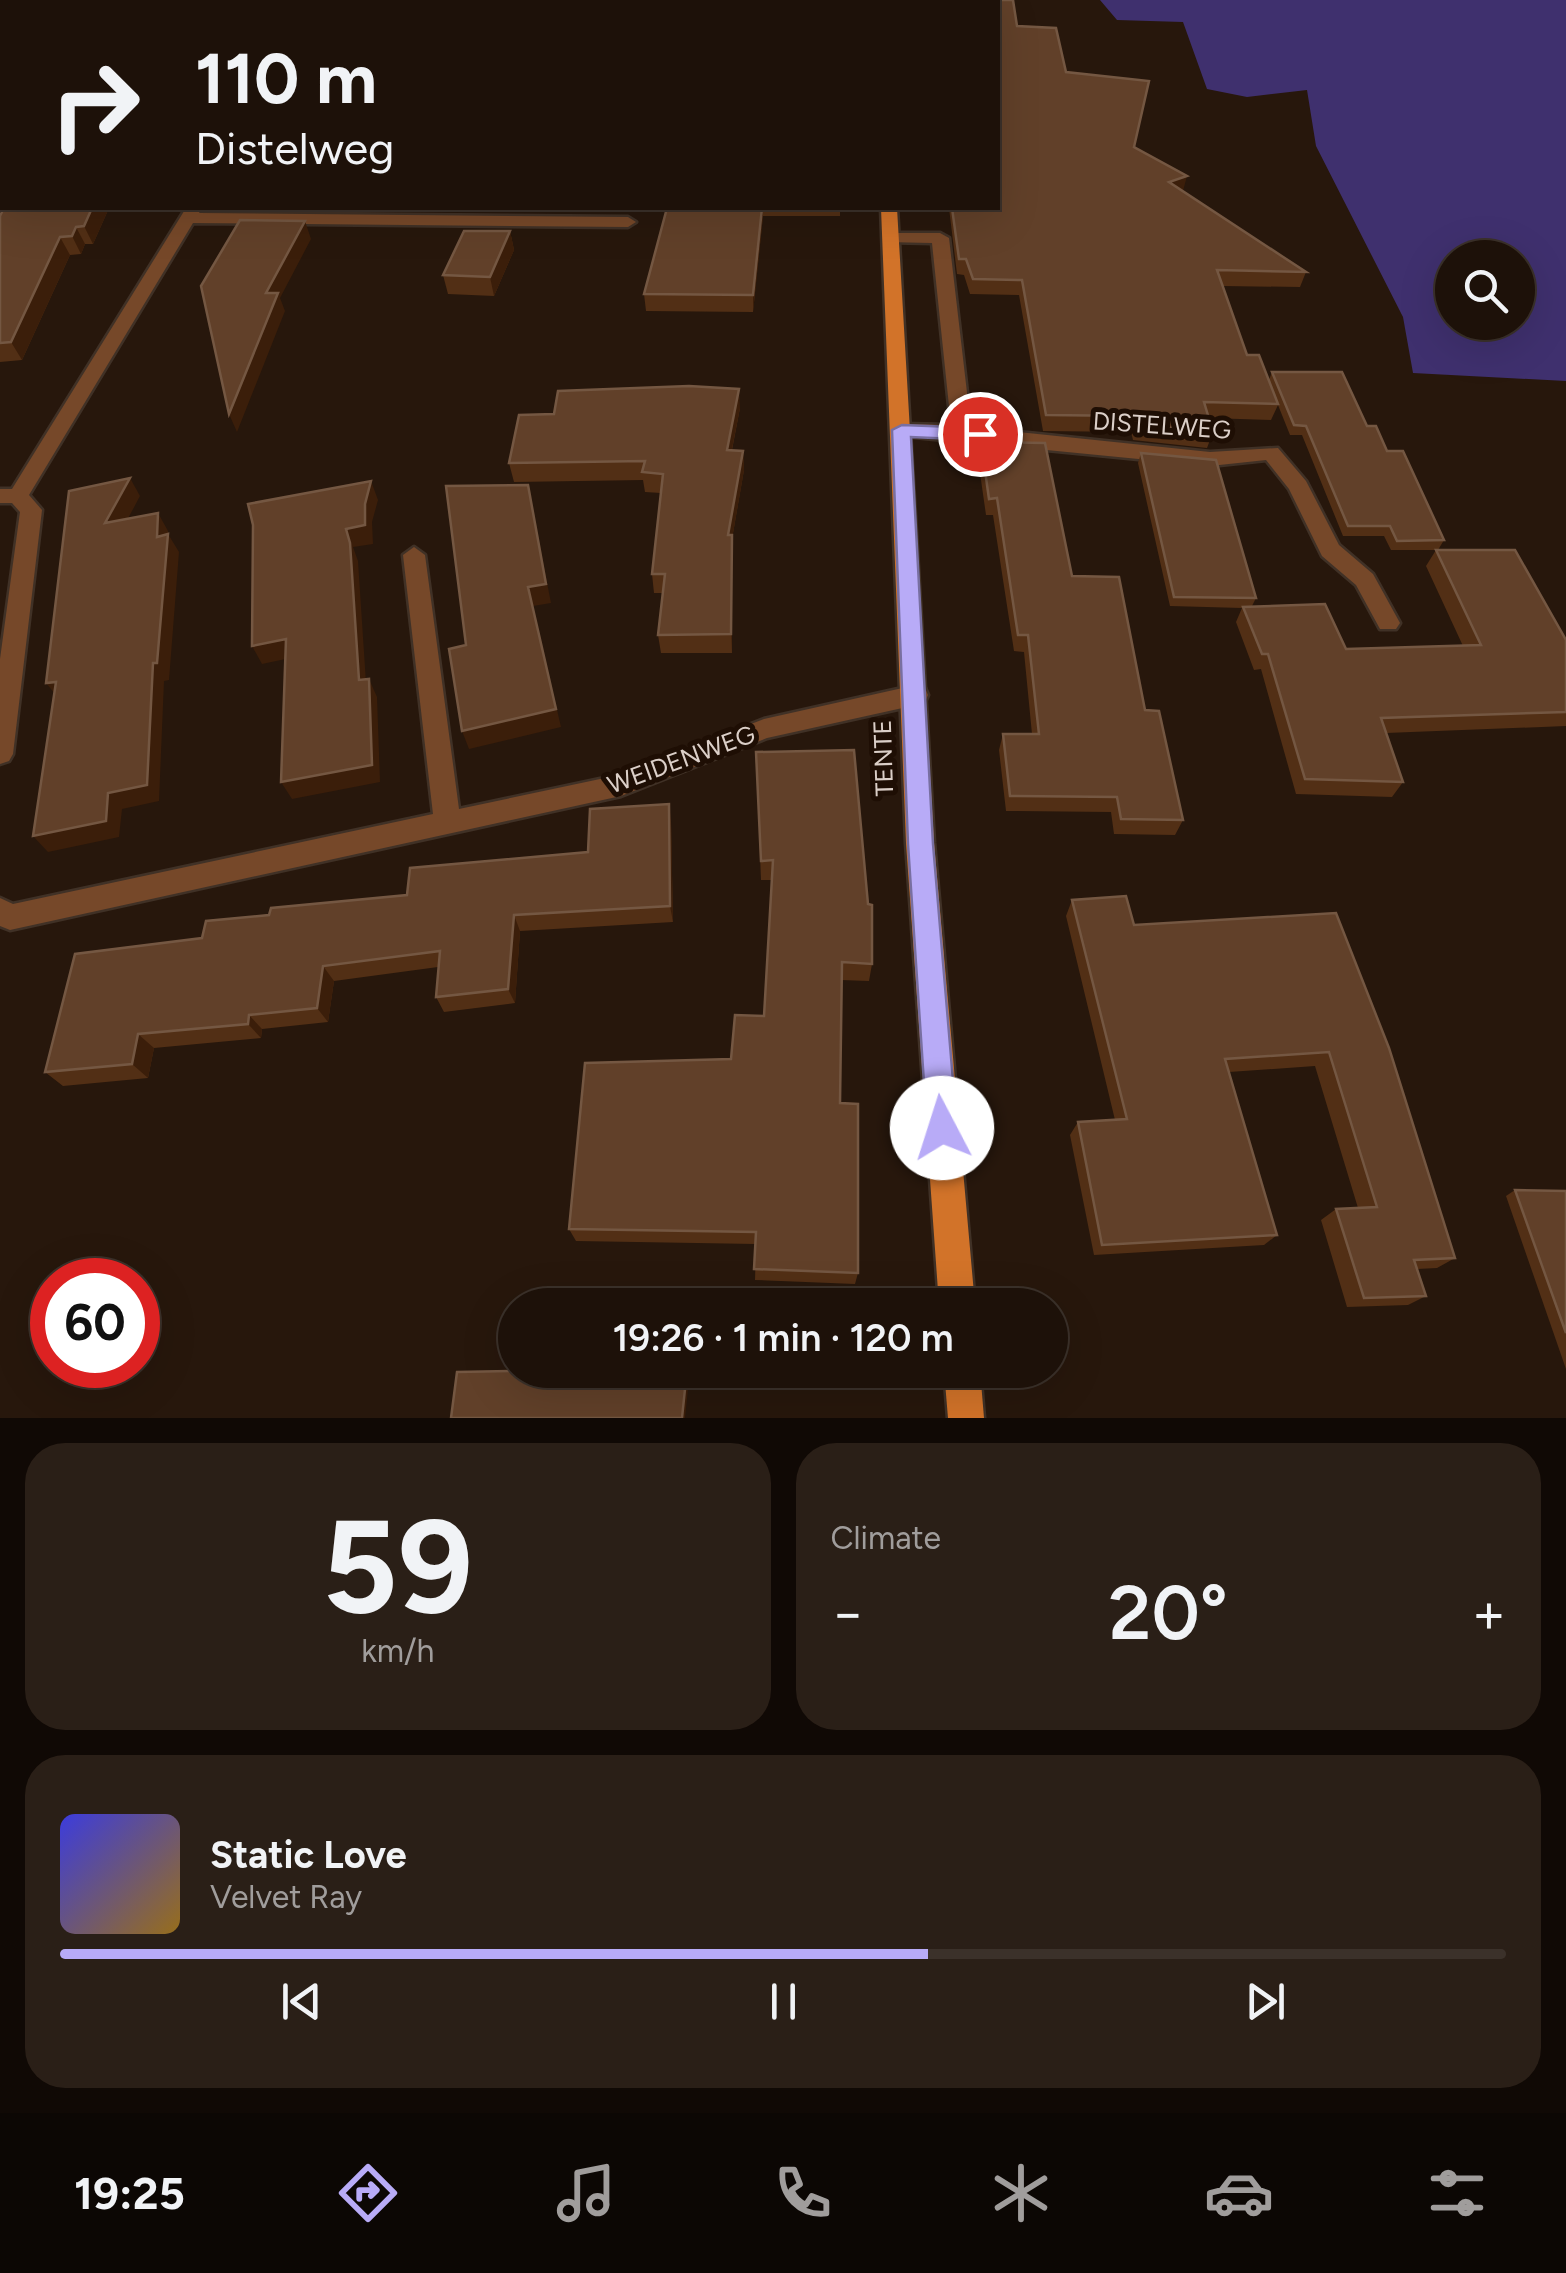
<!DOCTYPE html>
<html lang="en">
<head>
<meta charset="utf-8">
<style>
  :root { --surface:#1d1109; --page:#2a1f17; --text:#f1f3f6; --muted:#a09d9c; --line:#3b312a; --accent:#b8abf7 }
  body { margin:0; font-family:Figtree,sans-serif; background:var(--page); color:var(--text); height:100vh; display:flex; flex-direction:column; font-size:38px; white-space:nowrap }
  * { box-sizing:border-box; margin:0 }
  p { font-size:32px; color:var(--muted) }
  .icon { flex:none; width:55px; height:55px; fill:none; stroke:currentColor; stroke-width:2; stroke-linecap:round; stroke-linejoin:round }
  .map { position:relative; height:1418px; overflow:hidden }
  .drawer { display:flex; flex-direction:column; gap:25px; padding:25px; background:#100905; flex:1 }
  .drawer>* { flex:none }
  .banner { position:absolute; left:0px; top:0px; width:1000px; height:210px; box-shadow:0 10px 40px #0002,0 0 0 2px var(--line); background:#1d1109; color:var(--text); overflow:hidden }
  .tools { position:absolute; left:1435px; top:240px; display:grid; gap:20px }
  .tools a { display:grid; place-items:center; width:100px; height:100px; border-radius:50%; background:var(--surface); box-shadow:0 10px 40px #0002,0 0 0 2px var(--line); font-size:50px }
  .speed { position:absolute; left:30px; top:1258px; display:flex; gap:20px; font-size:50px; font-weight:700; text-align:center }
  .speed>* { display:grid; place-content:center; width:130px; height:130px; border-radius:50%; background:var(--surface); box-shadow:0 10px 40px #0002,0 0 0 2px var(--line); line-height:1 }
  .speed .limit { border:15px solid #d22; background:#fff; color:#111 }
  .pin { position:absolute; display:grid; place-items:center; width:85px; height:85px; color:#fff; margin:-42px; border:5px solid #fff; border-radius:50%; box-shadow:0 2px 10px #0007 }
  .me { position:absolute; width:110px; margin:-55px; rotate:355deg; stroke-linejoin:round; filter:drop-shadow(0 0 8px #0008) }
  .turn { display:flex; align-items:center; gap:35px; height:210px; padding:0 30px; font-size:45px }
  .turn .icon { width:130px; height:130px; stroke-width:2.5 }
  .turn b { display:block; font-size:70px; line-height:85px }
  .big { font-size:75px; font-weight:600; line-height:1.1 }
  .drawer .widget { flex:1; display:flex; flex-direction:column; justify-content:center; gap:15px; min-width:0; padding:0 35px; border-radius:40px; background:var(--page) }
  .drawer .dial { align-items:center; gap:0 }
  .dial b { font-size:130px; line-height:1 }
  .song { display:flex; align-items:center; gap:30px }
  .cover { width:120px; height:120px; border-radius:15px; background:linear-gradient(135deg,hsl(240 70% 55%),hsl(40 70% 35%)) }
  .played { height:10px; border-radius:5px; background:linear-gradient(90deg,var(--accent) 60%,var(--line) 60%) }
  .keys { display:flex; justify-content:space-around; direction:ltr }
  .heat { display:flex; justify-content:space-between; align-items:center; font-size:55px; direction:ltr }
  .drawer .tiles { flex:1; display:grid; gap:25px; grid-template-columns:1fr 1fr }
  .widget:last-child { grid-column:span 2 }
  .trip { position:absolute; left:498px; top:1288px; width:570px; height:100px; border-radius:50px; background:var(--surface); box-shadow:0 10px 40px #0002,0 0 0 2px var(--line); font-weight:600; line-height:100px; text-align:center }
  .menu { display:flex; height:160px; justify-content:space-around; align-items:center; background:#0c0704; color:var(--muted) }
  .menu .icon { width:70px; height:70px }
  .menu .current { color:var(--accent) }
  .menu b { font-size:45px; color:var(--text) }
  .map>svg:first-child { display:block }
</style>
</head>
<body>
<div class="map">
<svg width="1566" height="1418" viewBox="0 0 1566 1418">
  <rect width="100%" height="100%" fill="#27170c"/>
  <!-- green -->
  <path fill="#3f306e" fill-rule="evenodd" d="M1100,0H1566V381L1413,373L1403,317L1316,146L1307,90L1247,97L1207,89L1183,22L1117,20ZM1452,258H1518V322H1452Z"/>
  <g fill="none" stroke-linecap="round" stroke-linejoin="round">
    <!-- minor casing -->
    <g stroke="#403126" stroke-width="5">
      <g id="minor">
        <path d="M271,0H285V2H272Z"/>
        <path d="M186,208H202L199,213L628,217L636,222L628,227L193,223L29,495L42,510L13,754L9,761L0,764V659L20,512L12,503H0V489H12Z"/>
        <path d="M892,233H940L949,238L971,427L1210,452L1278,448L1306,481L1339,545L1373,574L1400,623L1396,629H1380L1356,585L1322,556L1289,489L1266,460L1210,466L894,435L891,430L901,424L951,425L932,243L886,242V234Z"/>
        <path d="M414,547L425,555L459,809L619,775L764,719L916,685L925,688L928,695L925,702L916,705L767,738L621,796L10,930L0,926V898L13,904L433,814L403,555Z"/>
      </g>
    </g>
    <!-- major casing -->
    <g stroke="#403126" stroke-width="5">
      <g id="major">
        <path d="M869,0H883V2H870Z"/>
        <path d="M881,208H897L934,843L975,1305H939L906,843Z"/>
        <path d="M944,1370H980L984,1418H948Z"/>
      </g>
    </g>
    <!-- minor -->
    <use href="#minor" fill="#764829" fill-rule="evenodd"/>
    <!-- major -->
    <use href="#major" fill="#d27329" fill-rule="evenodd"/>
  </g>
  <!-- wall -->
  <g fill="#522f15">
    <path d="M331,0H459L458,2H332Z"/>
    <path d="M1017,26L1066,72L1134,147L1183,191L1306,272L1300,287L1223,286L1247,355L1269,380L1272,372L1367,426L1387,451L1444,540L1438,550L1566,640V726L1386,733L1403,782L1392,797L1296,794L1261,669L1254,670L1236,622L1242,608L1170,606L1138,463L1141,453L1256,598L1252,606L1346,649L1463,646L1426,566L1436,550H1391L1384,536H1343L1302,435H1290L1278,405L1271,420L1209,418L1213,432L1207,448L1133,440L1131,432L1043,431L1019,295L970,294L964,275L957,274L949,208H998Z"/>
    <path d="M4,208H109L93,244H85L81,254L70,255L22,360L0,362V216Z"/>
    <path d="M667,208H840V216H763L753,312L646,311L644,294Z"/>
    <path d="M510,231L514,250L494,296L448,294L443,275Z"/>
    <path d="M740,408L732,450L743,451L744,470L732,539V653H661L658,635L663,593H654L652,574L661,493L645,492L643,480L514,482L509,463Z"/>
    <path d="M981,442L1072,576L1145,710L1183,820L1175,835L1114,834L1111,812L1006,811L999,750L1003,734H1032L1024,652L1014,651L993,515H986L978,459Z"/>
    <path d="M756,752L872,964L869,981L841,980L840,1103L858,1273L855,1284L755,1280L756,1244L576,1241L569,1229L731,1059L764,1016L772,880H761Z"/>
    <path d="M671,821L673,922L520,931L515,1003L444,1012L436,997L438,967L334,981L328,1022L262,1029L261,1038L154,1048L148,1078L63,1086L45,1072L202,938L269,915L407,895L588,852Z"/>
    <path d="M1072,900L1134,925L1336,913L1455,1258L1437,1268L1417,1269L1426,1296L1408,1305L1347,1307L1321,1220L1336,1209L1358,1208L1315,1066L1229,1072L1277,1235L1264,1245L1094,1255L1070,1135L1078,1122L1115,1120L1066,916Z"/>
    <path d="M1515,1190L1566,1191V1369L1506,1196Z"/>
  </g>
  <!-- shaded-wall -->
  <g fill="#3b1e0a">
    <path d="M1187,176L1183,191L1169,182Z"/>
    <path d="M92,208H109L93,244L84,226Z"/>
    <path d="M762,208L763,216L753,312V295Z"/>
    <path d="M305,221L311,239L280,298L285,311L237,432L229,414L266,293Z"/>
    <path d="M76,227L85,244L81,254L72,236Z"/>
    <path d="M510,231L514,250L494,296L490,277Z"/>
    <path d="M60,237L70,255L22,360L11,342Z"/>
    <path d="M739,389L740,408L728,469L727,450Z"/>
    <path d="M743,451L744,470L732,539V653L728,535Z"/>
    <path d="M130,478L140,496L116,541L105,523Z"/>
    <path d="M371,481L378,500L372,522L373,544L353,547L358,561L367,698L359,680L346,529L365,504Z"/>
    <path d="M528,485L551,603L533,606L561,727L469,749L462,731Z"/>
    <path d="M158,513L168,531V541V534L179,552L169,680L164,681L159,801L122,809L119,837L48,852L33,836L157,537Z"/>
    <path d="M286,639L295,657L262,664L252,646Z"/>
    <path d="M369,679L377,697L380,782L292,799L281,782Z"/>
    <path d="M56,682L60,700L46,683Z"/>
    <path d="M669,804L671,821L673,922L670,906Z"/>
    <path d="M514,915L520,931L515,1003L508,989Z"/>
    <path d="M323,966L334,981L328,1022L317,1008Z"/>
    <path d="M249,1015L262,1029L261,1038L248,1024Z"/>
    <path d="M138,1034L154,1048L148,1078L132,1064Z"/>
    <path d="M687,1370H690L685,1418H682Z"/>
  </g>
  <!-- building -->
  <g fill="#614029" stroke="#745742" stroke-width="2.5">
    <path d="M148,0H206L205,2H147Z"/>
    <path d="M353,0H447L446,2H351Z"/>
    <path d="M651,0H731V2H650Z"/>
    <path d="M916,0H1013L1017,26L1056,28L1066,72L1149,81L1134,147L1187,176L1169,182L1306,272L1217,270L1247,355H1259L1278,404L1204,402L1213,432L1138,424L1136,416L1046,415L1022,280L973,279L966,259H959L952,208H998V2H916Z"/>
    <path d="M4,208H92L84,226L76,227L72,236L60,237L11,342L0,343V216Z"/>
    <path d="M667,208H762L753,295L644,294Z"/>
    <path d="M240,220L305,221L266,293H278L229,414L201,286Z"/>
    <path d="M464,231H510L490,277L443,275Z"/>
    <path d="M1272,372H1342L1367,426H1376L1387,451H1403L1444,540L1397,541L1390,526H1348L1306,426L1294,425Z"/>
    <path d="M689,386L739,389L727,450L743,451L728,535H732L731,634L658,635L665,574H652L663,474L642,472L645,461L509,463L519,415L554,414L558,391Z"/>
    <path d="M981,442L1045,443L1072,576L1119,577L1145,710L1159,711L1183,820L1121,819L1117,797L1010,796L1003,734H1039L1028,635H1018L997,498L989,499Z"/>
    <path d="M1141,453L1216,460L1256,598L1174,597Z"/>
    <path d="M130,478L105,523L158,513L157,537L168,534L157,663H153L147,785L108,793L106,821L33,836L56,682L46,683L69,491Z"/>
    <path d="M371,481L365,504V525L346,529L350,543L359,680L369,679L372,765L281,782L286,639L252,646L253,525L248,504Z"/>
    <path d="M528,485L546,584L528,587L556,709L462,731L449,649L466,645L446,486Z"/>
    <path d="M1436,550H1515L1566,640V712L1381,718L1403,782L1305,779L1268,654H1262L1243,607L1325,604L1346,649L1481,645Z"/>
    <path d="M854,750L868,904L872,905V964L842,962L840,1103L858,1104V1273L754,1269L756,1232L569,1229L585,1063L731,1059L735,1015L764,1016L773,860L761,861L756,752Z"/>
    <path d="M669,804L670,906L514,915L508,989L436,997L440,951L323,966L317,1008L249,1015L248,1024L138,1034L132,1064L45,1072L75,954L202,938L206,921L269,915L271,908L407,895L410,868L588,852L590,809Z"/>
    <path d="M1126,896L1134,925L1336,913L1389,1048L1455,1258L1414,1260L1426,1296L1364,1298L1336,1209L1377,1207L1329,1052L1225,1059L1277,1235L1102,1245L1078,1122L1127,1119L1072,900Z"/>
    <path d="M1515,1190L1566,1191V1333Z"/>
    <path d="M554,1370H687L682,1418H451L457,1372Z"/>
  </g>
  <!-- route -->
  <path fill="#b8abf7" stroke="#786fa1" stroke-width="2.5" d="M902,425L980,428L989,434L980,440L911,437L933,844L957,1128L952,1139L942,1143L932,1139L927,1128L908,844L892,430Z"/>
  <g text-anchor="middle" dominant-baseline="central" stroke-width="10" stroke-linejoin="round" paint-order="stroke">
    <!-- street labels -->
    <g font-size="25" fill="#dbcfc8" stroke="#1e0e04">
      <text transform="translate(1162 425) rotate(4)">DISTELWEG</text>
      <text transform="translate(883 758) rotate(-92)">TENTE</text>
      <text transform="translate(681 759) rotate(-20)">WEIDENWEG</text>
    </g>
  </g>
</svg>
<div class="tools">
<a><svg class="icon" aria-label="search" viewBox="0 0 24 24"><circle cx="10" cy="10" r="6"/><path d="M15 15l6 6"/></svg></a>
</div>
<div class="speed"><div class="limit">60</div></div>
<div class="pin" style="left:980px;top:434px;background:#d93025"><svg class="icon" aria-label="arrive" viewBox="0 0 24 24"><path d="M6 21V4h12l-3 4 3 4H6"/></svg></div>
<svg class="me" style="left:942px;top:1128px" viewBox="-20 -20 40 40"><circle r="19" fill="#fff"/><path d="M0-13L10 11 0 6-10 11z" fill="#b8abf7"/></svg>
<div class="trip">19:26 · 1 min · 120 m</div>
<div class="banner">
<div class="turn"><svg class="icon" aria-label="right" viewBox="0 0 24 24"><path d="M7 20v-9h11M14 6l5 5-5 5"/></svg><div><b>110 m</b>Distelweg</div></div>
</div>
</div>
<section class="drawer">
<div class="tiles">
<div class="widget dial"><b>59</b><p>km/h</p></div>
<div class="widget"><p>Climate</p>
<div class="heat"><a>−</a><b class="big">20°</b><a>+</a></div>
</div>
<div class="widget">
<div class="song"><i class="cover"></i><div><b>Static Love</b><p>Velvet Ray</p></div></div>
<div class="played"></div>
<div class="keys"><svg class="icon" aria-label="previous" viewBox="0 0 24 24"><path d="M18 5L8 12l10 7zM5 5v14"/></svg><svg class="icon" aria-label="pause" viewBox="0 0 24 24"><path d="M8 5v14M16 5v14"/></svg><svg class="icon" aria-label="next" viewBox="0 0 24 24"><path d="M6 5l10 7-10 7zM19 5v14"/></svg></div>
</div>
</div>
</section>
<nav class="menu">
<b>19:25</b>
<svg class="icon current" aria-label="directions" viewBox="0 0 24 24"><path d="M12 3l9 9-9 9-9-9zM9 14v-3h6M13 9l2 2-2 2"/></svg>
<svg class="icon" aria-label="music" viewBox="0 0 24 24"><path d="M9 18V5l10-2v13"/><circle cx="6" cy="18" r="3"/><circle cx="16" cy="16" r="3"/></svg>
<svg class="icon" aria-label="phone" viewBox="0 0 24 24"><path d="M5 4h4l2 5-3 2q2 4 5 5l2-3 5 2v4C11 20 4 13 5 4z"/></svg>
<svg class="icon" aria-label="climate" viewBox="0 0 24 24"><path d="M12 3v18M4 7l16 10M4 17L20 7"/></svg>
<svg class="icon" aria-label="car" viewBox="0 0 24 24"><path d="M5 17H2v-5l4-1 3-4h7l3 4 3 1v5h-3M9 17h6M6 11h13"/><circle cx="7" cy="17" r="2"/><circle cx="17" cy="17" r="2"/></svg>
<svg class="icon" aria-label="filters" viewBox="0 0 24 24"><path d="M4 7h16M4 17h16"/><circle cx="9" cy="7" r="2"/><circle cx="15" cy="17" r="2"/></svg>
</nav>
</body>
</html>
